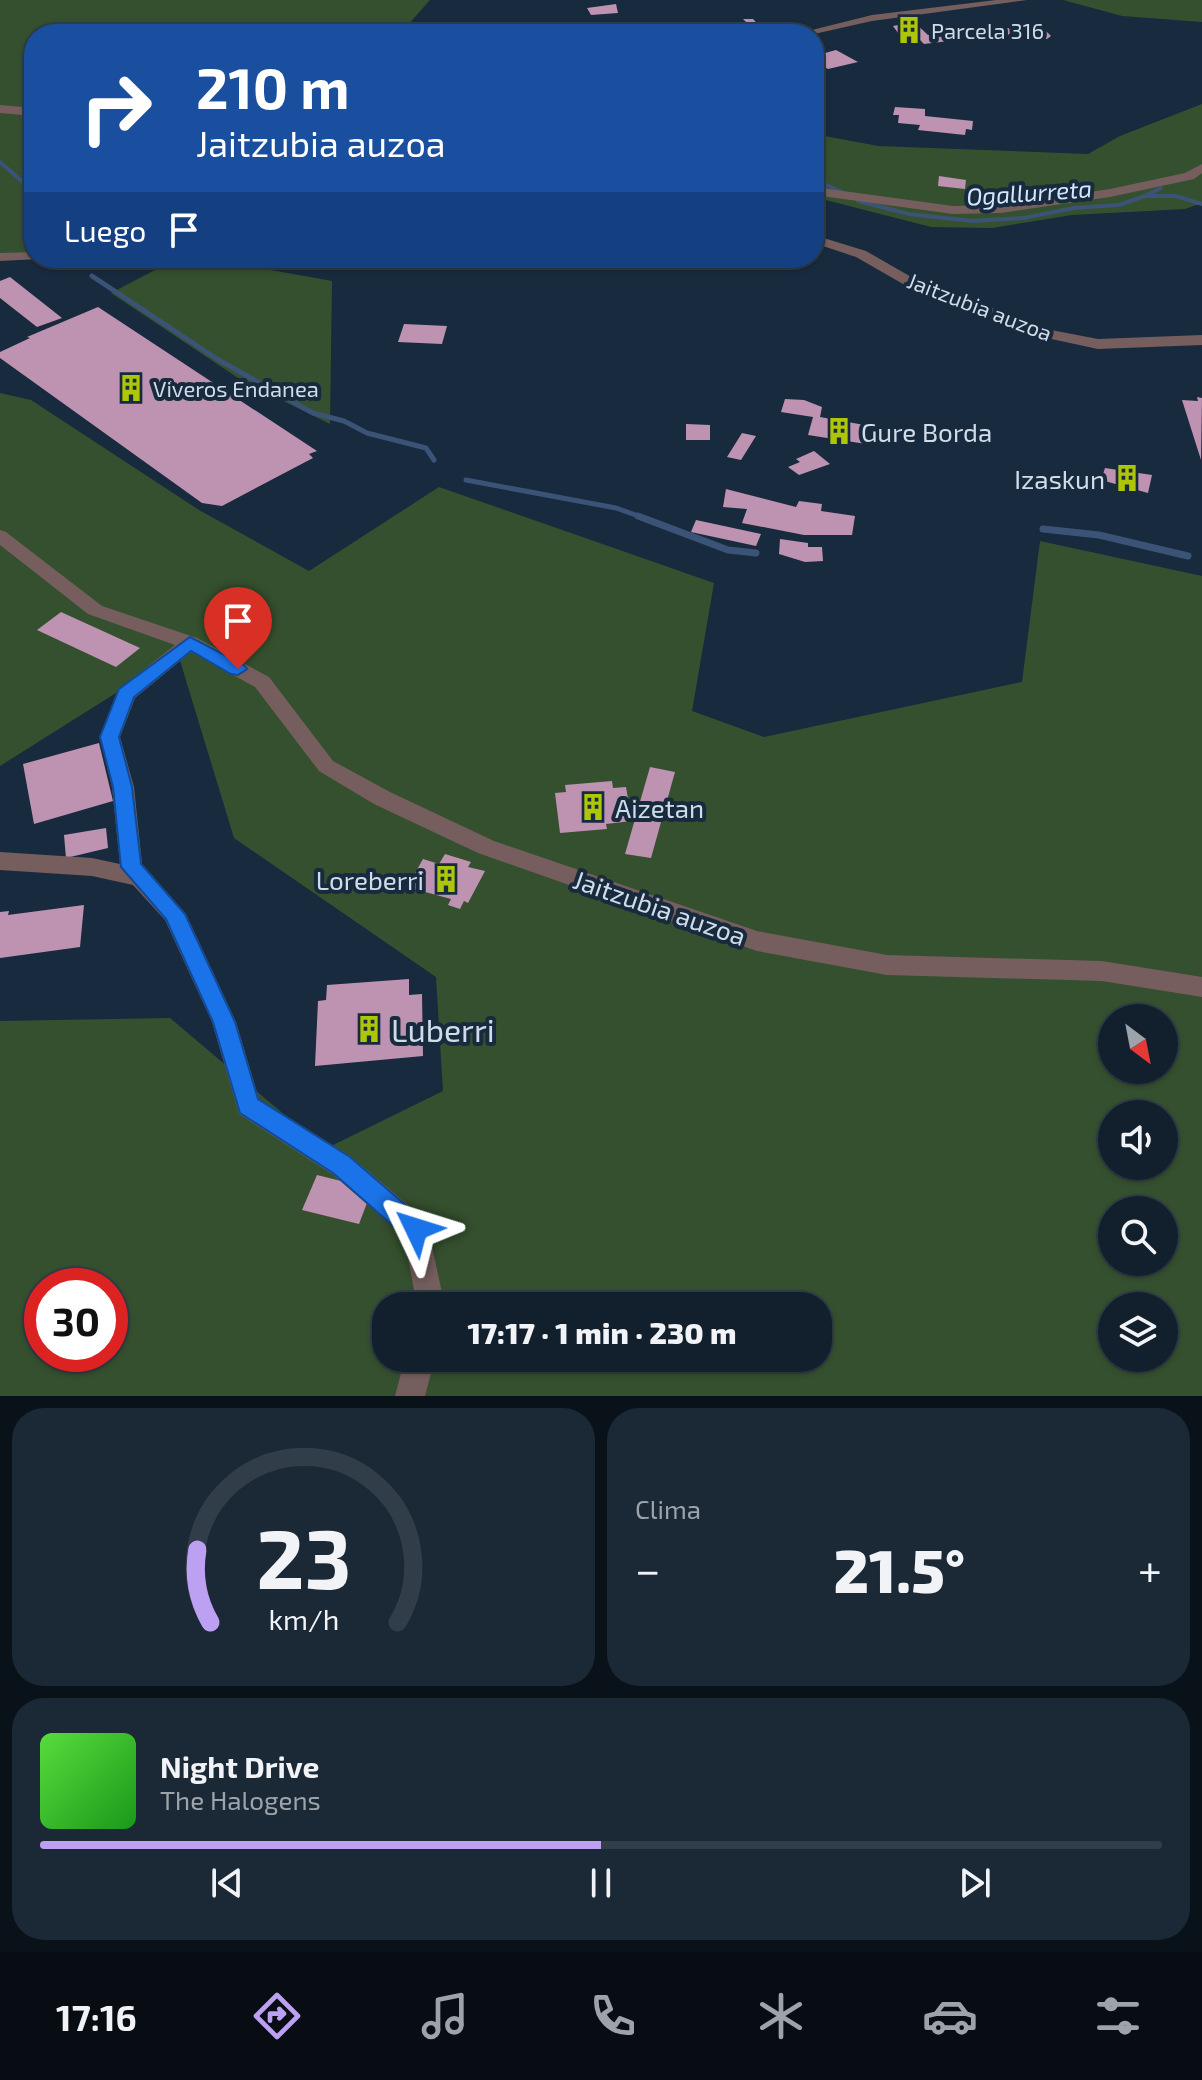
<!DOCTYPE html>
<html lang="es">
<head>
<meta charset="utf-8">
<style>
  :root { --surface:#12202e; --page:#1b2836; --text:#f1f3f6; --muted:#9ca3aa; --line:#313e4a; --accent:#bca0f2 }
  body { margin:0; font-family:"Exo 2",sans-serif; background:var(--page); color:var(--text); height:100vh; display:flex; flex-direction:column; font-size:30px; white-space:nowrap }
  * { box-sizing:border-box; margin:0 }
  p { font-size:26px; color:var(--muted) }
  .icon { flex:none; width:44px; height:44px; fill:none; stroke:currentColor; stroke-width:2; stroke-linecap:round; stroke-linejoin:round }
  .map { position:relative; height:1396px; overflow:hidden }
  .panel { display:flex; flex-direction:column; gap:12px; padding:12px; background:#0a1219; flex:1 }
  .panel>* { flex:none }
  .guide { position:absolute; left:24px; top:24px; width:800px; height:244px; border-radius:32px; box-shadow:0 2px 6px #0004,0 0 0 2px var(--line); background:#1a4fa0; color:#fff; overflow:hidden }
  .needle { width:52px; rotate:148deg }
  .tools { position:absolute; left:1098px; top:1004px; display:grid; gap:16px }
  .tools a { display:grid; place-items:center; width:80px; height:80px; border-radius:50%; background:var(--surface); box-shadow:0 2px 6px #0004,0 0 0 2px var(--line); font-size:40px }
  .speed { position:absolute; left:24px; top:1268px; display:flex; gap:16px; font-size:40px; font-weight:700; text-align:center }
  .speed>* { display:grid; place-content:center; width:104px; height:104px; border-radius:50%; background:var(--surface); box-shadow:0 2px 6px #0004,0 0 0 2px var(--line); line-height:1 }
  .speed .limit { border:12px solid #d22; background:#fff; color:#111 }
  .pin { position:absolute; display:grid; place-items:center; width:68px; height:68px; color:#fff; margin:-82px -34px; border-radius:50% 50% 50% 0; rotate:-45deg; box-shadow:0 0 8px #0007 }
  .pin .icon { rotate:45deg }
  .me { position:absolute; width:88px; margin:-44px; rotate:311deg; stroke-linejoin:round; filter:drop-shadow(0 0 6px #0008) }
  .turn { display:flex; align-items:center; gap:28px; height:168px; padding:0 40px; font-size:36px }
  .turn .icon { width:104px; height:104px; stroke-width:2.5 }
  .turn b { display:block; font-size:56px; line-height:68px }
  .then { display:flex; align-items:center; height:76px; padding:0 40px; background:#0003; gap:16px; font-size:30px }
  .big { font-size:60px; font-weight:800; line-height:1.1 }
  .panel .card { flex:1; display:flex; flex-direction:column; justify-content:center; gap:12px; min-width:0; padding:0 28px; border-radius:32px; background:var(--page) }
  .panel .dial { align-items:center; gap:0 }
  .dial svg { height:208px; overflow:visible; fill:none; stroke:var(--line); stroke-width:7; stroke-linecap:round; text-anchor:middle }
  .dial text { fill:var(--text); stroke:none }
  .song { display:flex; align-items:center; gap:24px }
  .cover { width:96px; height:96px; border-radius:12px; background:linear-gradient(135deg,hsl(110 70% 55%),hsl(120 70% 35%)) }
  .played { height:8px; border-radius:4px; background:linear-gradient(90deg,var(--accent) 50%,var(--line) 50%) }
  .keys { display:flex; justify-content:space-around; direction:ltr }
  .heat { display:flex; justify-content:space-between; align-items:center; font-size:44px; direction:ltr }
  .panel .tiles { flex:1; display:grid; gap:12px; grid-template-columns:1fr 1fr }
  .card:last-child { grid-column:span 2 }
  .trip { position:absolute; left:372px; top:1292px; width:460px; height:80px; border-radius:32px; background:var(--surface); box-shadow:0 2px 6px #0004,0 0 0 2px var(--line); font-weight:800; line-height:80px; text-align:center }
  .dock { display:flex; height:128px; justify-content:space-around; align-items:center; background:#070d12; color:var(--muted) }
  .dock .icon { width:56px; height:56px }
  .dock .on { color:var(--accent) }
  .dock b { font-size:36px; color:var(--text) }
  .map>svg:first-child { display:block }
</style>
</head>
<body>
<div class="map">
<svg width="1202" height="1396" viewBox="0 0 1202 1396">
  <rect width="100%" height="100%" fill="#182a3e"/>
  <!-- green -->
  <g fill="#35502e" fill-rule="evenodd">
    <path d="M0,0H430L400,34H34V255H0Z"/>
    <path d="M1063,0H1202V22L1122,16Z"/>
    <path d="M1202,104V203L1185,209L1072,215L992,228L931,227L814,197V134L878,146L1088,154L1120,136Z"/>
    <path d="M178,258H231L226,262L332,281L330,424L241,380L111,293Z"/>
    <path d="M463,258H572L573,262L543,270Z"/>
    <path d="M0,393L31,400L199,510L309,571L439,487L714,583L692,711L764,737L1022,682L1040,541L1202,576V1396H0V1021L170,1018L325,1149L443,1091L436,977L234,838L178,654L0,766ZM1112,1018H1164V1070H1112ZM1112,1114H1164V1166H1112ZM1112,1210H1164V1262H1112ZM42,1286H110V1354H42ZM386,1306H818V1358H386ZM1112,1306H1164V1358H1112Z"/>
  </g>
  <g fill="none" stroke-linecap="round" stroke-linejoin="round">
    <!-- stream-far2 -->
    <g stroke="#3b5377" stroke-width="4">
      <path d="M0,162L34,192"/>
      <path d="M814,175L824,184L842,192"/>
      <path d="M1145,196L1161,188"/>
      <path d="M858,201L909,214L972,221L1023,218L1074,208L1119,205L1145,196H1176L1202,204"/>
    </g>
    <!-- stream-far1 -->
    <g stroke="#3b5377" stroke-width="5">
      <path d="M92,276L217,359L313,413L344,421L367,433L426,448L434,460"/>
      <path d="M466,480L616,508L644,518"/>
    </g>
    <!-- stream -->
    <g stroke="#3b5377" stroke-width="7">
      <path d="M638,516L728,550L756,553"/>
      <path d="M1043,529L1099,535L1188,556"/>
    </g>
  </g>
  <!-- building -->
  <g fill="#be93b2">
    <path d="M616,4L618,13L591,15L587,8Z"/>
    <path d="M743,19H753L764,31L750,34L740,24L747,23Z"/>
    <path d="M914,22L928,35L940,34L949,41L924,44L916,36L901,37L893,26Z"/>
    <path d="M1006,28H1043L1051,36L1047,39L1015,40L1007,36Z"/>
    <path d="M836,50L858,62L828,69L814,61V56Z"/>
    <path d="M895,107L925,109V116L973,121L972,130L966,129L965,135L918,130L920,125L898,123L899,115H893Z"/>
    <path d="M939,176L966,180L965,189L938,186Z"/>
    <path d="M10,277L62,318L37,327L0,298V281Z"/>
    <path d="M98,307L317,451L309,454L313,458L222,506L202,503L0,358V352L30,338L27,337Z"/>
    <path d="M404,324L447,326L442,344L398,342Z"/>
    <path d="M1197,397L1202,398L1201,460L1182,400L1198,401Z"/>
    <path d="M785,399L804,400L822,407L820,417L870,426L866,444L808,435L813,417L781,412Z"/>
    <path d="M686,424L710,425V440H686Z"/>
    <path d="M742,433L756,436L741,460L727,457Z"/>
    <path d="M814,451L830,464L799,475L788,467L800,462L796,459Z"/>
    <path d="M1105,468L1152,475L1148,493L1101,480Z"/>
    <path d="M726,489L796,507L799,501L822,504L821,511L855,516L852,535H804L742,523L747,509L723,507Z"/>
    <path d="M696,520L761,534L756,546L691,532Z"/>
    <path d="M780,539L808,543V547H822L823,561L805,562L779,554Z"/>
    <path d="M61,612L140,648L116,667L37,630Z"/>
    <path d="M99,743L113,801L34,824L23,764Z"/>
    <path d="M650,767L675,772L651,858L625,854Z"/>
    <path d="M612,781L613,788L626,787L632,821L606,824L607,829L560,833L555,793L566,792L565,785Z"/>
    <path d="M106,828L108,848L66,858L64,835Z"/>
    <path d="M445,854L471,862L468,867L485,871L468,903L464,901L460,909L448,905L451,899L407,887L423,859L439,864Z"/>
    <path d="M84,905L80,947L0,958V912L9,911L8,915Z"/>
    <path d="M409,979V995L422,994L423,1056L315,1066L318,1001L326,1000L327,985Z"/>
    <path d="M317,1175L353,1184L370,1195L359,1224L302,1210Z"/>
  </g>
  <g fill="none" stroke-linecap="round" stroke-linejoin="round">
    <!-- minor -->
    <g fill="#755e5d" fill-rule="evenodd">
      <path d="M996,0H1027L872,21L814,34H796L872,15Z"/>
      <path d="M0,105L34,108V116L0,113Z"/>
      <path d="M1202,164V173L1194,179L1110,197L1001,213L953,214L814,195V187L953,206L1001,205L1110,189L1185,173Z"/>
      <path d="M814,235L866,251L913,278L1051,330L1098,339L1202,335V345L1098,349L1042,337L903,284L856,257L814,243Z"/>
      <path d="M34,252V258L39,259L0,261V253Z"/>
      <path d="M0,530L6,532L102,606L197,638L269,677L333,761L390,792L494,841L757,931L887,955L1102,961L1202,977V997L1102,981L887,975L757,951L478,853L374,804L319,771L255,687L191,652L135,698L120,737L134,787L142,864L186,914L236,1022L259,1099L350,1156L426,1220L445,1306H417L404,1236L332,1174L239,1114L212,1022L165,920L133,885L92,876L0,870V852L92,858L120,864L112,787L100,737L119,689L175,645L88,614L0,545Z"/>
      <path d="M405,1358H435L425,1396H395Z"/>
    </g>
  </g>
  <!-- route -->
  <path fill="#1a73e8" stroke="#114b97" stroke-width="2" d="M190,637L244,665L247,669L238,675L231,674L191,651L134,697L119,737L132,787L141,864L185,914L235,1022L258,1099L350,1157L424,1221L428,1229L424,1238L416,1241L407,1238L333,1173L240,1113L213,1022L166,919L121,867L113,787L100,737L119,689Z"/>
  <!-- icons -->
  <defs>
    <g id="building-bare" transform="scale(2.16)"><path d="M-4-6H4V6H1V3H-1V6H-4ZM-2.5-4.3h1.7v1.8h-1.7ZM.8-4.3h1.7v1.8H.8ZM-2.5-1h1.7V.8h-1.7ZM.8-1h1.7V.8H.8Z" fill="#afc507" stroke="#182a3e" stroke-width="2.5" paint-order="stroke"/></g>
  </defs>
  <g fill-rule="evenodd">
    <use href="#building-bare" x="909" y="30"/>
    <use href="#building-bare" x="131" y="388"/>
    <use href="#building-bare" x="839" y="431"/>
    <use href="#building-bare" x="1127" y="478"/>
    <use href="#building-bare" x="593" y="807"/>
    <use href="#building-bare" x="446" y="879"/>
    <use href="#building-bare" x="369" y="1029"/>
  </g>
  <g text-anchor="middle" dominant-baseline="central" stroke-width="8" stroke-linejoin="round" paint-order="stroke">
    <!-- far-poi labels -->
    <g font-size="22" fill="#d1dce9" stroke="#182a3e" text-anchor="start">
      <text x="931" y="30">Parcela 316</text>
      <text x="153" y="388">Viveros Endanea</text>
    </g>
    <!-- far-street labels -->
    <g font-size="22" fill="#d1dce9" stroke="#182a3e">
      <text transform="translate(980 306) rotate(21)">Jaitzubia auzoa</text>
    </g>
    <!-- far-water labels -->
    <g font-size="24" font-style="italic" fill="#d4e5fe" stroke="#182a3e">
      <text transform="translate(1029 192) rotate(-4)">Ogallurreta</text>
    </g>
    <!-- poi labels -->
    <g font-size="26" fill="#d1dce9" stroke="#182a3e" text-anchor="start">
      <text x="861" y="431">Gure Borda</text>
      <text x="1105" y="478" text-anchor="end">Izaskun</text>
      <text x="615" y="807">Aizetan</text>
      <text x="424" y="879" text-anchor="end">Loreberri</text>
    </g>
    <!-- street labels -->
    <g font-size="26" fill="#d1dce9" stroke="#182a3e">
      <text transform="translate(660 907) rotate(19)">Jaitzubia auzoa</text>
    </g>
    <!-- near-poi labels -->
    <g font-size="32" fill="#d1dce9" stroke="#182a3e" text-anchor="start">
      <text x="391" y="1029">Luberri</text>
    </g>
  </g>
</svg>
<div class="tools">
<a><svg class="needle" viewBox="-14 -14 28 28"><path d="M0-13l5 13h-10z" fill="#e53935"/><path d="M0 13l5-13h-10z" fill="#9ca3aa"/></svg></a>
<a><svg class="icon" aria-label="sound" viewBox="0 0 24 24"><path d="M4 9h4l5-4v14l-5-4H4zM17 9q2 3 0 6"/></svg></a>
<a><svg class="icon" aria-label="search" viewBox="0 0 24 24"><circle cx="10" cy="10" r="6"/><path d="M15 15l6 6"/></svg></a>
<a><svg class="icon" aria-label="layers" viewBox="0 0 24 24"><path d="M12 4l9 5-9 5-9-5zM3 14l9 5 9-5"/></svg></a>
</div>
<div class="speed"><div class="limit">30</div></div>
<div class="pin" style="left:238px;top:669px;background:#d93025"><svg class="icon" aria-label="arrive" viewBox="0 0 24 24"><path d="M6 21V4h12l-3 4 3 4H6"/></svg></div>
<svg class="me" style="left:416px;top:1229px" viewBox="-20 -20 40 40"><path d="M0-17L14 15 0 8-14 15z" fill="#1a73e8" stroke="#fff" stroke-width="4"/></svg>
<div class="trip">17:17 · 1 min · 230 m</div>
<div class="guide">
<div class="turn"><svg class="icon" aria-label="right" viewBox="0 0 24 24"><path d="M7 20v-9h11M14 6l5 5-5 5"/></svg><div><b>210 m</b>Jaitzubia auzoa</div></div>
<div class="then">Luego<svg class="icon" aria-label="arrive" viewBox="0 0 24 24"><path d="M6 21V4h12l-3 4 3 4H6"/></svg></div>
</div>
</div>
<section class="panel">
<div class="tiles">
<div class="card dial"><svg viewBox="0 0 100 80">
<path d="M14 69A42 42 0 1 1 86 69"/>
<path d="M14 69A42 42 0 0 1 9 41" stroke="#bca0f2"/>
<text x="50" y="56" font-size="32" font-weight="700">23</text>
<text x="50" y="72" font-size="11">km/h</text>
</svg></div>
<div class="card"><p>Clima</p>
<div class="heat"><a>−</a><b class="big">21.5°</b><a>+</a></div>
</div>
<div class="card">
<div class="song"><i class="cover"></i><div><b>Night Drive</b><p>The Halogens</p></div></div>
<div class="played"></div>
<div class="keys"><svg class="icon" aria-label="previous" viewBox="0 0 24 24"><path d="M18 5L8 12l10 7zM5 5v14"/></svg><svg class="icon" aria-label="pause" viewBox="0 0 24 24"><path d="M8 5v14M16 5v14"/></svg><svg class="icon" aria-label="next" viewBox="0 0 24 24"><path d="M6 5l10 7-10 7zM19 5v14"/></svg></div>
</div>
</div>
</section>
<nav class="dock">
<b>17:16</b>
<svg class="icon on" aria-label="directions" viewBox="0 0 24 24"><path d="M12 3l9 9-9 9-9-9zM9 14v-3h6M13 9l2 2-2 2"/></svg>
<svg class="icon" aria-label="music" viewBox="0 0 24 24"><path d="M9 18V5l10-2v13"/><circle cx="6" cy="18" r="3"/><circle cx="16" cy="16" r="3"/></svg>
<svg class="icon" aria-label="phone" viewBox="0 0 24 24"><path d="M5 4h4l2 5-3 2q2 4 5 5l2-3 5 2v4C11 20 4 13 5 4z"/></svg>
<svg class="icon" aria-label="climate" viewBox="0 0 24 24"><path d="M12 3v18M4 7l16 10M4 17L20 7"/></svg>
<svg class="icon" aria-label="car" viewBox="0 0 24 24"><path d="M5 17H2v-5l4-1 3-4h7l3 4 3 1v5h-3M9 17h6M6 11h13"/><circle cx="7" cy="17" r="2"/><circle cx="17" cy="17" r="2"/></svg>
<svg class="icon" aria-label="filters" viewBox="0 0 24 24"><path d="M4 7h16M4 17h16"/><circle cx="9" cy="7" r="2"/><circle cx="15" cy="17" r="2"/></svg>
</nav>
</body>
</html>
